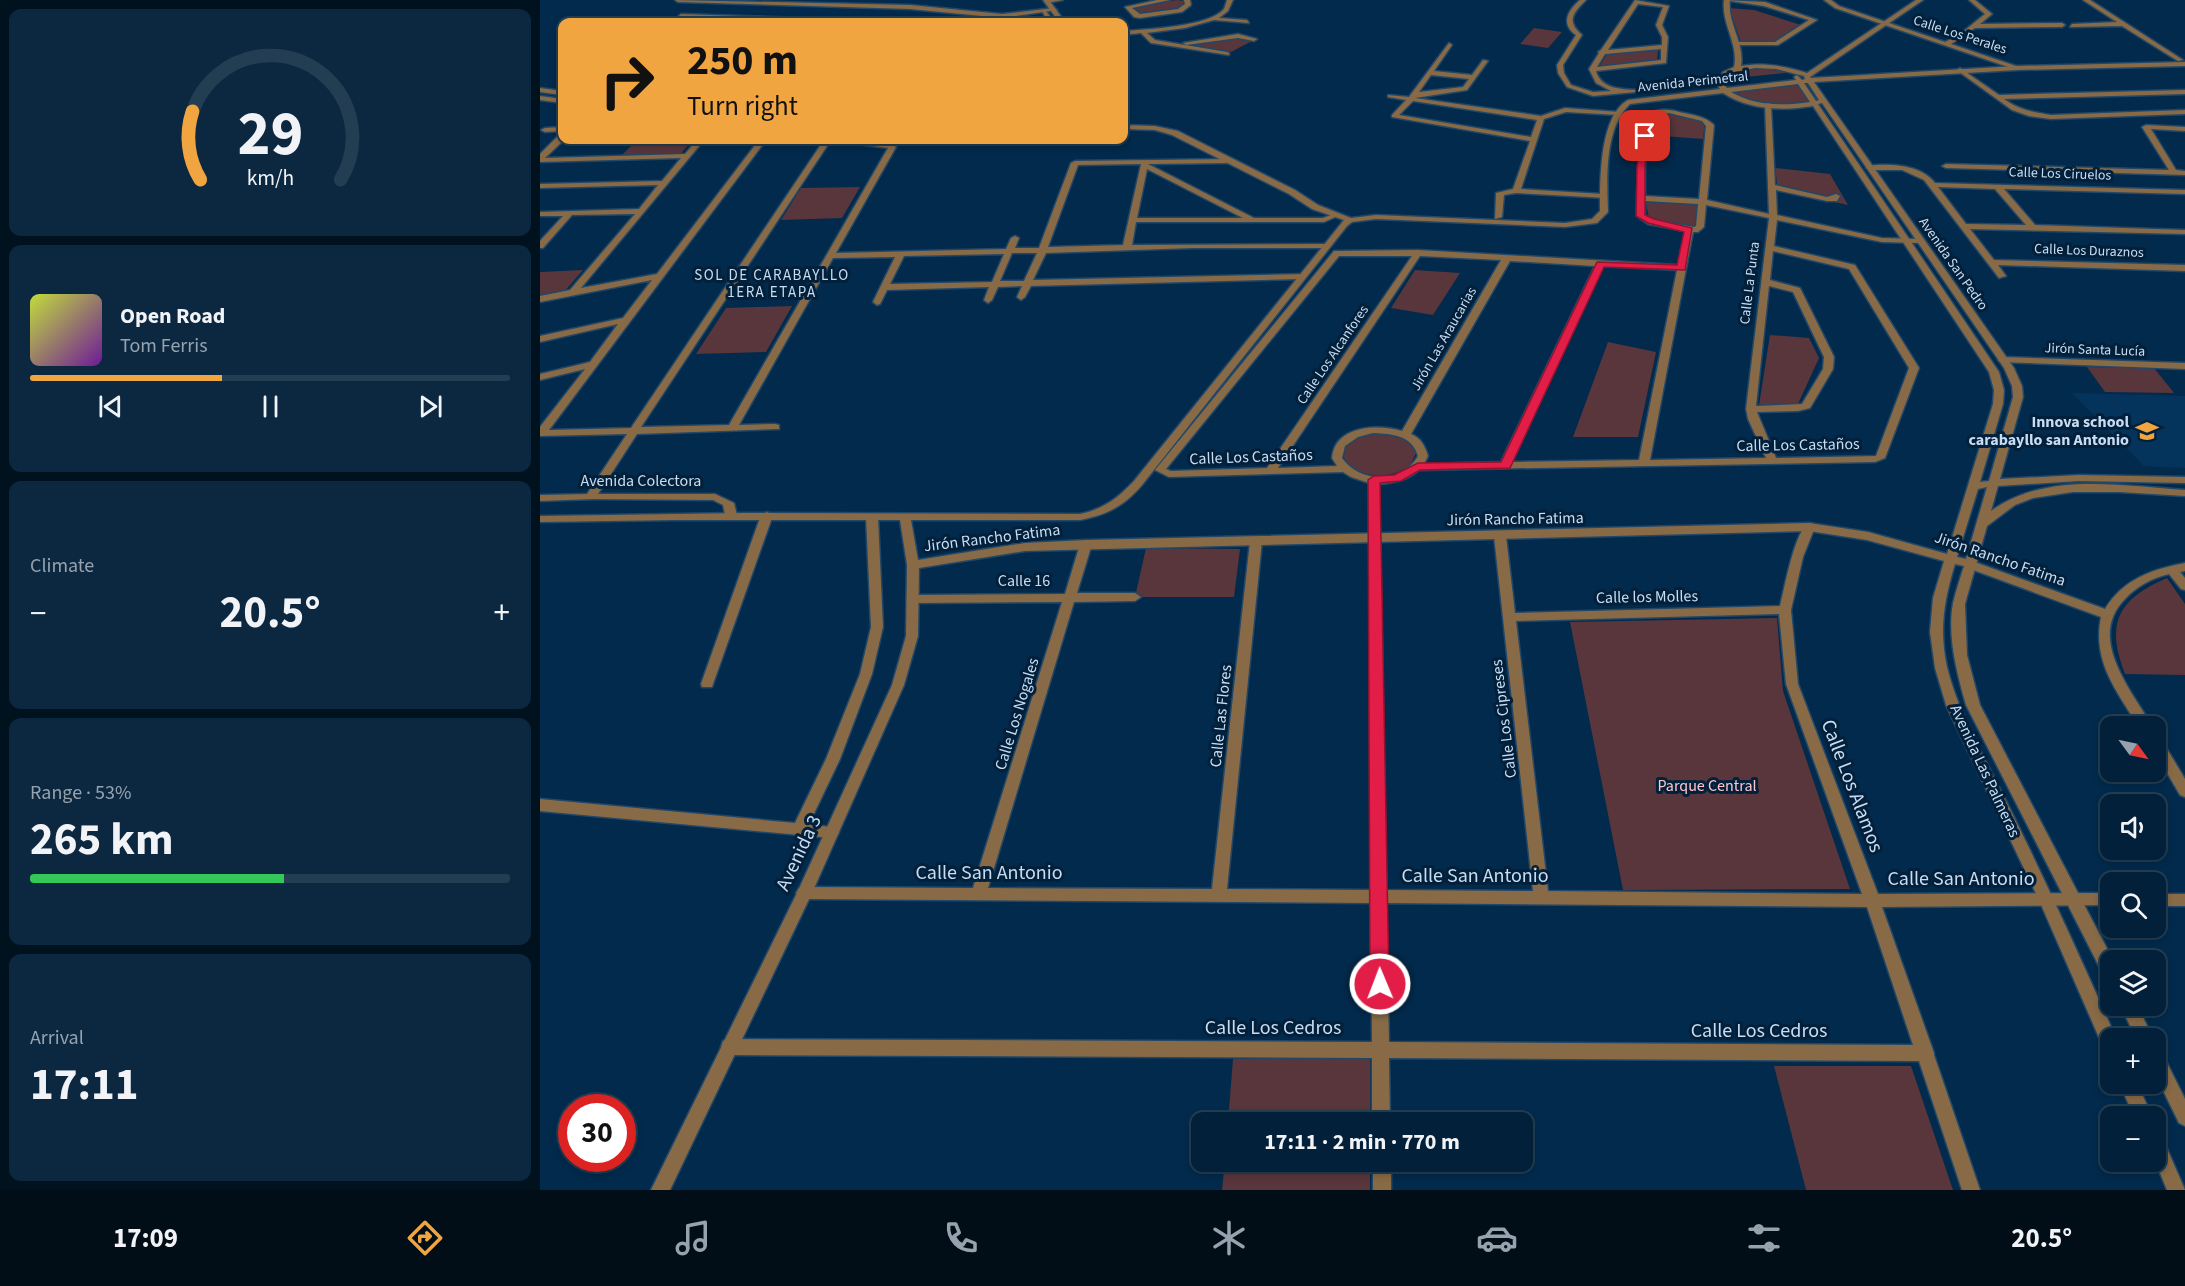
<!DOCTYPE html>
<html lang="en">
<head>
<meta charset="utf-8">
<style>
  :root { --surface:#022039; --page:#0c2841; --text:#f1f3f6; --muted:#96a3ae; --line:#233e53; --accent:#f1a540 }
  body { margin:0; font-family:"Source Sans 3",sans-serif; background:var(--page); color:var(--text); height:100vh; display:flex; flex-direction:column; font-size:22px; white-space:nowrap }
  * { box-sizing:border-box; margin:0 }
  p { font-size:20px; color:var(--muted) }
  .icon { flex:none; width:33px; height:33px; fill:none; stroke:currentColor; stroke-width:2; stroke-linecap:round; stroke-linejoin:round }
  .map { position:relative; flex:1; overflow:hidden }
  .panel { display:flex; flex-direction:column; gap:9px; padding:9px; background:#01121f; width:540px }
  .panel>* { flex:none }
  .guide { position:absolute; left:18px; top:18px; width:570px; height:126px; border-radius:12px; box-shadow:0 3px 9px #0003,0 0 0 2px var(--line); background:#f1a540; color:#111; overflow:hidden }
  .needle { width:39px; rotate:123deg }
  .tools { position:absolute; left:1560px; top:716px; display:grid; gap:12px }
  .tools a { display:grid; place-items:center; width:66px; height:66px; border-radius:12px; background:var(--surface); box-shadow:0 3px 9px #0003,0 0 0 2px var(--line); font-size:30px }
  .speed { position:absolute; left:18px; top:1094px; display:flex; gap:12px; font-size:30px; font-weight:700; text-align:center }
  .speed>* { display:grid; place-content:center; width:78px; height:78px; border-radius:50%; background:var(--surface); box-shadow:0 3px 9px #0003,0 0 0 2px var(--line); line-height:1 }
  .speed .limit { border:9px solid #d22; background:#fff; color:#111 }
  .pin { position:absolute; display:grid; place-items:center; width:51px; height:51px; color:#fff; margin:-26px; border-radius:12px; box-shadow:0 3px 9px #0006 }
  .me { position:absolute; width:66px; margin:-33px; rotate:359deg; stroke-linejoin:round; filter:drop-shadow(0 0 4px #0008) }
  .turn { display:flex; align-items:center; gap:21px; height:126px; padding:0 30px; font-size:27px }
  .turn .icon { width:78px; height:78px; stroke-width:2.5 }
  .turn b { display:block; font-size:42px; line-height:51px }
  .big { font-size:45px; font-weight:700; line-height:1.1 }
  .panel .widget { flex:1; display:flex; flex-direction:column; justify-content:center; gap:9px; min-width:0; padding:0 21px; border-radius:12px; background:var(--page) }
  .panel .dial { align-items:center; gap:0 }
  .dial svg { height:156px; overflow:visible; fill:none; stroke:var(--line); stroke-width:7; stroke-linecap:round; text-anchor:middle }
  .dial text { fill:var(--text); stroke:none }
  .song { display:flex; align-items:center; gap:18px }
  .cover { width:72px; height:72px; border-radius:9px; background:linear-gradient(135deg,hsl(70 70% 55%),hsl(280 70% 35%)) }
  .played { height:6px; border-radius:3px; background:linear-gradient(90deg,var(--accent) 40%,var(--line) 40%) }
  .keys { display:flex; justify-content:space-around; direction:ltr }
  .heat { display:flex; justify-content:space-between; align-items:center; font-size:33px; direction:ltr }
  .charge { height:9px; border-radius:4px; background:linear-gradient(90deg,#34c759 53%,var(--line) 0) }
  .trip { position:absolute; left:651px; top:1112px; width:342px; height:60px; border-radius:12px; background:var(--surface); box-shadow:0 3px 9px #0003,0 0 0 2px var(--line); font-weight:700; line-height:60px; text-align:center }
  .dock { display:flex; height:96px; justify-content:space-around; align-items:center; background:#010d17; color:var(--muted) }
  .dock .icon { width:42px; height:42px }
  .dock .on { color:var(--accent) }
  .dock b { font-size:27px; color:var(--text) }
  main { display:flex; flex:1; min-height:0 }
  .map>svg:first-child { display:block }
</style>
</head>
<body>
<main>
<section class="panel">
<div class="widget dial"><svg viewBox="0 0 100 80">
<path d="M14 69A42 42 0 1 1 86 69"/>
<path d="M14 69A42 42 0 0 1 10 34" stroke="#f1a540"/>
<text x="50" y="56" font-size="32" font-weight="700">29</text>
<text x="50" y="72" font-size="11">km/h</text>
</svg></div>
<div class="widget">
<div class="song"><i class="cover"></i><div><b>Open Road</b><p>Tom Ferris</p></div></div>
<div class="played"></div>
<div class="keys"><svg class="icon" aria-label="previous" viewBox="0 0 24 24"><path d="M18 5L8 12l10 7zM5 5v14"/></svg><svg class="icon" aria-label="pause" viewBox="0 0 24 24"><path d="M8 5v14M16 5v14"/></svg><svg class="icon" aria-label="next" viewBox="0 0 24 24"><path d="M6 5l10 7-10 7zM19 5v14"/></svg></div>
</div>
<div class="widget"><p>Climate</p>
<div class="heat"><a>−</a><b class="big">20.5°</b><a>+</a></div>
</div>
<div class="widget"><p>Range · 53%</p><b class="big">265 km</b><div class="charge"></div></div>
<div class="widget"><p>Arrival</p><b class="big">17:11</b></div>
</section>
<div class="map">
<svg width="1645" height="1190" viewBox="0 0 1645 1190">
  <rect width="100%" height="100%" fill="#022a4c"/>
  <!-- built -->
  <path fill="#04345c" d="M1532,393L1645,396V468L1604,466Z"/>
  <!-- green -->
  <g fill="#58363b">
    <path d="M637,0L645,1L638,10L599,15L591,6Z"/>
    <path d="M1189,8L1214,10L1261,25L1233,43L1201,42Z"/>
    <path d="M994,28L1022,32L1008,48L980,44Z"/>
    <path d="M700,38L712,41L691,52L644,45Z"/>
    <path d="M1118,50L1117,61L1059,67L1067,54Z"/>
    <path d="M1209,69H1227L1256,72L1186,79L1195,73Z"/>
    <path d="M1258,85L1269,102C1245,107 1214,105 1193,92Z"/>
    <path d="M1131,113L1165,123L1163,139L1109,135L1114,117Z"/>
    <path d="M97,140H153L141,153L82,155Z"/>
    <path d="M1235,168L1290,174L1308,205L1238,190Z"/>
    <path d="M320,187L302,218L241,220L261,188Z"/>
    <path d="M1105,199L1158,204L1156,225L1151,227L1109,218Z"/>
    <path d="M43,270L24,292L0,296V272Z"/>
    <path d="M875,270L920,273L893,315L851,308Z"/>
    <path d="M252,306L226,352L156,354L186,308Z"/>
    <path d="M1230,335L1269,338L1279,358L1258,404L1219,405Z"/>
    <path d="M1068,342L1116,352L1098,437H1033Z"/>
    <path d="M1547,367L1614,368L1634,393L1565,392Z"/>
    <path d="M837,433C853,434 870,437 876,453L870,466C821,497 767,443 837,433Z"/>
    <path d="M606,548L700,549L694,597H595Z"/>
    <path d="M1627,578L1645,604V675L1585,674C1565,623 1578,599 1627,578Z"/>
    <path d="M1237,618L1243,691L1310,889L1083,890L1030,622Z"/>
    <path d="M830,1058V1122H688L693,1059Z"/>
    <path d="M1234,1066H1371L1413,1190H1266Z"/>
    <path d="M685,1161H830V1190H682Z"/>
  </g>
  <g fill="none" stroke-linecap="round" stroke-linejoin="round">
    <!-- minor casing -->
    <g stroke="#224767" stroke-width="3">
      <g id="minor">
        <path d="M135,0L370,5L462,14L514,8L517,10L462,18L370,9L138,2Z"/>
        <path d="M505,0H523L507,3Z"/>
        <path d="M617,0H630L592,8L600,14L638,9L645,4L644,0H650L651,5L642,12L600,18L594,17L585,7Z"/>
        <path d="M687,0H693L688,11L679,18L707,20L709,23L674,20L645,28L607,33L615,40L687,52L689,53V55L611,43L601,33L584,35V31C606,29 669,27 684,9C685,6 686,3 687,0Z"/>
        <path d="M1040,0H1046C1033,13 1026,21 1042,35L1023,65L1024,73L1031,85L1053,92L1071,91L1056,83L1049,69L1059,53L1058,52L1061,50L1095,0L1129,6L1122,25L1128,37L1126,63L1056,71C1061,89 1081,89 1096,90V92L1053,96L1027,87L1018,73L1017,65L1036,35C1020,24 1028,10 1040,0ZM1098,4L1123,7L1116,25L1122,37V45L1068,50ZM1121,49V60L1057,67L1065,54Z"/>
        <path d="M1184,0L1225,2L1277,20L1238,45H1194L1192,42H1235L1269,20L1224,6Z"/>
        <path d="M1284,0H1291L1299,6L1405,42L1419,35L1445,14L1429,0H1435L1452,14L1440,24L1522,23L1525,25L1522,27L1435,28L1411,44L1479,67V69L1477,70L1295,8Z"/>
        <path d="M1543,0H1550L1643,60L1638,61L1582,26L1530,27L1532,24L1577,22Z"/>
        <path d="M141,14L319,20L322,22L143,18L138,22H132Z"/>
        <path d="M698,34L717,39L714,41L698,38L646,45L643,43Z"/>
        <path d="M909,43L912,45L894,71L932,75L943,60L948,61L927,90L875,98L1001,116L1025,108L1080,112L1081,113L1078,115L1026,112L1004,119L981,189L1063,194L1067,196L1066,198L976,193L964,195L962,217L955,219L956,193L973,189L990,141L852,117V115L866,100L848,97V95L869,97ZM891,75L929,79L923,87L879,92ZM873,101L997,120L991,137L859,115Z"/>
        <path d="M1420,68L1459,95L1645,90V94L1464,99C1479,110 1493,112 1511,115L1645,110V114L1511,119L1489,116L1472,110L1418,71L1417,70Z"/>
        <path d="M0,96L22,99V103L0,100Z"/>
        <path d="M1228,103L1231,105L1235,185L1287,197L1296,194L1300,196L1297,201H1287L1236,190L1237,215L1342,238L1380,239L1384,241L1380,243L1342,242L1237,220L1234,246L1315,265L1379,368L1345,458L1335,462L879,470C867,480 855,483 839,484L846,890L993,891L954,536L956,533L960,532L966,536L975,613L1240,606C1244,590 1255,529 1269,523L1273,524L1275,527L1263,557L1251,610L1258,684L1338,894L1570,893V905L1342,907L1394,1053V1055L1440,1190H1422L1379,1061L849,1058L850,1122H832V1058L189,1055L183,1053L181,1047L183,1041L189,1039L832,1042L831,903L264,899L259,898L256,893L259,888L264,887L433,888L522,602L373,603L367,599L373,595L525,594L540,544L546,540L550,541L552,544L537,593H595L601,597L595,601L534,602L448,888L672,889L710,541L716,537L720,538L722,541L687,889L831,890L829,483L811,477L803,472L629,477L615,470L794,251L878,250L1138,265L1145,231L1108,224L1097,216C1097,199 1097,126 1108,115C1116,108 1130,109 1139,112C1152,115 1165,116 1174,125L1167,200L1229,214L1225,105ZM1129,113L1162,121L1166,126L1159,199L1105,196V166L1112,119L1116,116ZM1105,201L1158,204L1156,226L1154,227L1113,220L1105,215ZM1166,205L1229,218L1206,409L1208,419L1226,458L1110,460L1153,232H1158L1164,227ZM1233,251L1309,269L1369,368L1336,456L1236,458L1217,412L1258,411L1270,408L1293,369L1294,357L1260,288L1230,280ZM799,256H872L727,468L631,471L626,469ZM880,256L961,260L862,431C838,424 795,425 792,458L797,466L738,468ZM970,261L1055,266L961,462L884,464L888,456C885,446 881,438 871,434ZM1063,266L1137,270L1099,460L972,462ZM1229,286L1253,292L1284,357L1283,369L1262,404L1216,406ZM833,433C852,434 872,435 878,456C862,484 821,484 802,458L805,446L818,437ZM1239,614L1246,684L1322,894L1008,891L976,621ZM846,903L1327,907L1373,1045L849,1042Z"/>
        <path d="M1606,125L1645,127V131L1611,129L1636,170L1645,171V175L1406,168L1402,166L1406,164L1629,170L1602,127Z"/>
        <path d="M22,127V131L5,132L1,130L5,128Z"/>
        <path d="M19,135H22L24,140L5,158L145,154L157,140H164L41,288L117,274L219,140H226L9,430L91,428L284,140H291L101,427L189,425L348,148L303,142L300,140L347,142L356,147L296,253L466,249L471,238L475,236L479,238L475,248H499L531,163L535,161L690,159L694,161L693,163L608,164L714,218H783L796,213L800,215L784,222H596L592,245L786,244L790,246L786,248H653L506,253L493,280L765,274V278L762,279L491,286L485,297L481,300L477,297L482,286L458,287L452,300L448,303L444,300L449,287L347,290L340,304L337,305L333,302L355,257L293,258L199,425L235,424L239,425V429L97,434L58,494H175L194,503L197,515L191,518L185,515L183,505L173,500L46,499L45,497L87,434L0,436V427L45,369L0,380V374L50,362L78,324L0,342V336L83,318L112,280L0,302V296L30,290L95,214L32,215L3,248H0V241L23,216H0V212L99,209L118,185L0,188V184L122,181L141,158L0,162V154ZM601,164L583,245L508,247L538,165ZM607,169L703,218H597ZM472,253H497L484,281H460ZM464,254L452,282L350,284L364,256Z"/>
        <path d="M1327,166C1349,163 1380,164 1395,183L1645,190V194L1464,189L1495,225L1645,230V234L1430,229L1454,260L1645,265V271L1458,265L1466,276L1459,278L1384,180L1362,170H1330L1326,168ZM1398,187L1455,189L1486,225L1426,224Z"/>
        <path d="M1463,357L1645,363V369L1460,362L1458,360Z"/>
        <path d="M227,512L233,515L173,684L172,687H162L161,684L221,515Z"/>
        <path d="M332,514L338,517L343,627L332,674L300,759L269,824L297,828L299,832L297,836L292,838L0,811V799L255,823L286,759L320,674L331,627L326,517Z"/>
        <path d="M1429,560L1565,609C1583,579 1613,569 1645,563V571L1640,572L1645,578V590L1641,589L1629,574C1612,578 1597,586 1585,599C1546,638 1592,691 1612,726H1598C1576,690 1552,661 1561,617L1425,567L1423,564L1425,561Z"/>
        <path d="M1616,738L1621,739L1645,779V797L1640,795L1616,754Z"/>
        <rect x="1616" y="894" width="29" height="12"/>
        <rect x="833" y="1161" width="18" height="29"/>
      </g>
    </g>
    <!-- tertiary casing -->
    <g stroke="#224767" stroke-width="3">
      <g id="tertiary">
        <path d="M503,0H509L525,22H519Z"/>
        <path d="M1184,0H1190C1187,23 1205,43 1201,66C1223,62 1245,66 1267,73L1376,0H1383L1270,77L1271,78L1477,66L1645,62V66L1477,70L1274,82L1474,368L1482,386L1483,397L1460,479L1539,475L1645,477V483L1539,481L1458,486L1451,511C1506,471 1583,486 1645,490V496L1579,492H1533L1493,498L1475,505L1447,526L1425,604L1427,655L1440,705L1573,960H1570V978L1564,976L1426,705C1417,674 1407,636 1413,603C1416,591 1420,578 1424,566L1415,564C1404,600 1399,630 1407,667C1418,714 1451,770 1472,813C1509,888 1543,963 1576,1038H1570V1051L1564,1049L1499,900L1406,705L1395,668L1390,632L1393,598L1404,561L1327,540L1269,531L485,551L379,568L378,636L364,685L272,893L130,1190H111L257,893L352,685L366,636L367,565L360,520H135L0,522V516L202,513L540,514C564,509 578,498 594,481L804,220L772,209L749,194L632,135L615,130L584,129V125L615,126L638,131L755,190L778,205L811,218L836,215L1025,223L1052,219L1060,211C1060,182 1059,116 1088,100L1180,89L1176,83L1183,72L1194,67C1199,44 1181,24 1184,0ZM1215,68L1236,69L1264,76L1265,79L1262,80L1257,75L1254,77L1256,80L1187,88L1182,83L1187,74ZM1264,83H1268L1279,100L1276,101ZM1258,84L1270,102C1243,106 1215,106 1191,92ZM1183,93C1209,110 1243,111 1273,106L1449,372L1454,390L1453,404L1407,554L1328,532L1269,523L546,540L485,543L378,560L371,520H540C567,515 584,506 602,485L807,226L812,222L836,219L1025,227L1057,223L1068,212C1067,178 1064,129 1090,104ZM1282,103L1464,368L1472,386L1473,397L1449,481L1440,482L1463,404L1464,390L1459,372L1278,104ZM1447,487L1426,559L1417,557L1438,489Z"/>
        <path d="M502,11H506L514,22H508Z"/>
        <path d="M0,88L22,91V95L0,92Z"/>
        <path d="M50,494L54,495L55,497L54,499L0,501V495Z"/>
        <path d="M1580,1005H1597L1613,1038H1596Z"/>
        <path d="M1616,1051L1622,1053L1645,1099V1126L1639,1123L1616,1076Z"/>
        <path d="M1579,1083H1597L1612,1116H1594Z"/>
        <path d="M1616,1134L1622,1137L1645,1190H1627L1615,1161Z"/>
      </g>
    </g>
    <!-- minor -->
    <use href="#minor" fill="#886a46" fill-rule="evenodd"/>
    <!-- tertiary -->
    <use href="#tertiary" fill="#886a46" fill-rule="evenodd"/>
  </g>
  <!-- route -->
  <path fill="#e11d48" stroke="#92132f" stroke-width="1.5" d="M1105,134L1109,136L1105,166V215L1114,219L1152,228L1145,270L1064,267L970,468L880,470L861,481L840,483L849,984L846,990L840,992L833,990L830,984L828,480L834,476L854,475L878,463L961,462L1057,262L1137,265L1144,232L1108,223L1096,216L1097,166L1101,136Z"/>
  <!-- icons -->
  <defs>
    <g id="school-bare" transform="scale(1.8)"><path d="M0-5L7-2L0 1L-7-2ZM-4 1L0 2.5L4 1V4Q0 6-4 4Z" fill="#f1a540" stroke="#03203b" stroke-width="2.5" paint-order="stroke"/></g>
  </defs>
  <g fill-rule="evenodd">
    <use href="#school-bare" x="1607" y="431"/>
  </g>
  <g text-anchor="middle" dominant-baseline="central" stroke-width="6" stroke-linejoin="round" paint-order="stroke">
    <!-- far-street labels -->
    <g font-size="14" fill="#c8ddf3" stroke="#03203b">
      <text transform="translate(1420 35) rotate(18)">Calle Los Perales</text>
      <text transform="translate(1153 82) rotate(-6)">Avenida Perimetral</text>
      <text transform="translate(1520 174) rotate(2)">Calle Los Ciruelos</text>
      <text transform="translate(1549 251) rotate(2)">Calle Los Duraznos</text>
      <text transform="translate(1413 264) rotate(55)">Avenida San Pedro</text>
      <text transform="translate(1210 283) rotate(-83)">Calle La Punta</text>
      <text transform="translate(904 339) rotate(-60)">Jirón Las Araucarias</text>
      <text transform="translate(1555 350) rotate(2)">Jirón Santa Lucía</text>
      <text transform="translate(793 355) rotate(-56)">Calle Los Alcanfores</text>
    </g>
    <!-- far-neighbourhood labels -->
    <g font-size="15" letter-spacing="1.5" fill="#c8ddf3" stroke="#03203b">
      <text x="232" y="275">SOL DE CARABAYLLO<tspan x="232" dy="17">1ERA ETAPA</tspan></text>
    </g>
    <!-- poi labels -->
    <g font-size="16" font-weight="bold" fill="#c8ddf3" stroke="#03203b" text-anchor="end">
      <text x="1589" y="422">Innova school<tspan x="1589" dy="18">carabayllo san Antonio</tspan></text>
    </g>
    <!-- street labels -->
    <g font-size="16" fill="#c8ddf3" stroke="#03203b">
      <text transform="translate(1258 445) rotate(-1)">Calle Los Castaños</text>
      <text transform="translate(711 457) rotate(-2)">Calle Los Castaños</text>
      <text x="101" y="481">Avenida Colectora</text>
      <text transform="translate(975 519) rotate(-1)">Jirón Rancho Fatima</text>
      <text transform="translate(452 538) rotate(-7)">Jirón Rancho Fatima</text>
      <text transform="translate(1460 559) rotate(19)">Jirón Rancho Fatima</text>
      <text x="484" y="581">Calle 16</text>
      <text transform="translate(1107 597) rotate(-1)">Calle los Molles</text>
      <text transform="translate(477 714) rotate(-73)">Calle Los Nogales</text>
      <text transform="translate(681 716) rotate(-84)">Calle Las Flores</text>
      <text transform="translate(964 719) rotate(-97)">Calle Los Cipreses</text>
      <text transform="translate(1445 771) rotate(65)">Avenida Las Palmeras</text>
    </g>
    <!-- park labels -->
    <g font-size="16" fill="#ffc5cc" stroke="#03203b">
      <text x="1167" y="786">Parque Central</text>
    </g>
    <!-- near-street labels -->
    <g font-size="20" fill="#c8ddf3" stroke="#03203b">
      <text transform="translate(1312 786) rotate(69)">Calle Los Alamos</text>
      <text transform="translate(259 853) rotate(-65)">Avenida 3</text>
      <text x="449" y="873">Calle San Antonio</text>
      <text x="935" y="876">Calle San Antonio</text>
      <text x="1421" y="879">Calle San Antonio</text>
      <text x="733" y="1028">Calle Los Cedros</text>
      <text x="1219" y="1031">Calle Los Cedros</text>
    </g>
  </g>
</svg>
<div class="tools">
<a><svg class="needle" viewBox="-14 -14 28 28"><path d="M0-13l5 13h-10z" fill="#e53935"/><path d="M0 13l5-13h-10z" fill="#96a3ae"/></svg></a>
<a><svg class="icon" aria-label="sound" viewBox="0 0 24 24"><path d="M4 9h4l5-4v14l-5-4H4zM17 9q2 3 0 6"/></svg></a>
<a><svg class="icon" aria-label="search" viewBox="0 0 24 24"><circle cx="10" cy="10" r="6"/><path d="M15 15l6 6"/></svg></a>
<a><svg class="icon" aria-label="layers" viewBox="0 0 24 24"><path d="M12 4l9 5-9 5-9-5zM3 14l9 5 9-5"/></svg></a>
<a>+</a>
<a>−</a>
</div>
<div class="speed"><div class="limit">30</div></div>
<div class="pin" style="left:1105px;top:136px;background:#d93025"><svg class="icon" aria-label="arrive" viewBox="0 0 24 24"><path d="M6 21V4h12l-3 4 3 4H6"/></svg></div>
<svg class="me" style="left:840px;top:984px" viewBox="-20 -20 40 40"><circle r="17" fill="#e11d48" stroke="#fff" stroke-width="3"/><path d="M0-11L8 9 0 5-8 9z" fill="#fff"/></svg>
<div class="trip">17:11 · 2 min · 770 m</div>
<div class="guide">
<div class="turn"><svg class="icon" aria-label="right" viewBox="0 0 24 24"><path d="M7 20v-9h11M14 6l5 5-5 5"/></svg><div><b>250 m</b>Turn right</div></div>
</div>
</div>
</main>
<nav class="dock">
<b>17:09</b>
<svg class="icon on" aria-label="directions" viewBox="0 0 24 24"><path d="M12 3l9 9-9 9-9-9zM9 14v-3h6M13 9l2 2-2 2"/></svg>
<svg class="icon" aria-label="music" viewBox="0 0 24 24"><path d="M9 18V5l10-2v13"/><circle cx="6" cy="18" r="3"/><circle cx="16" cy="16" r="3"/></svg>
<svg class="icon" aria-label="phone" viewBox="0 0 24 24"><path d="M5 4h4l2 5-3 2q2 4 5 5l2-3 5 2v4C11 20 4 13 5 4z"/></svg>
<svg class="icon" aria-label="climate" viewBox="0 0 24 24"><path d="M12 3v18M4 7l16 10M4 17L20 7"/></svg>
<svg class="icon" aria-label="car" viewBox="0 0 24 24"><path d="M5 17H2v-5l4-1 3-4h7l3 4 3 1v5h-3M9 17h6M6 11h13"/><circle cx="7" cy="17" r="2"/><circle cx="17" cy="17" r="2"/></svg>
<svg class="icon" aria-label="filters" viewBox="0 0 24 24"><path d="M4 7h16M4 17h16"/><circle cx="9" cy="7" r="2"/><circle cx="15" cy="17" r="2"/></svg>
<b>20.5°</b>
</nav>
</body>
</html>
